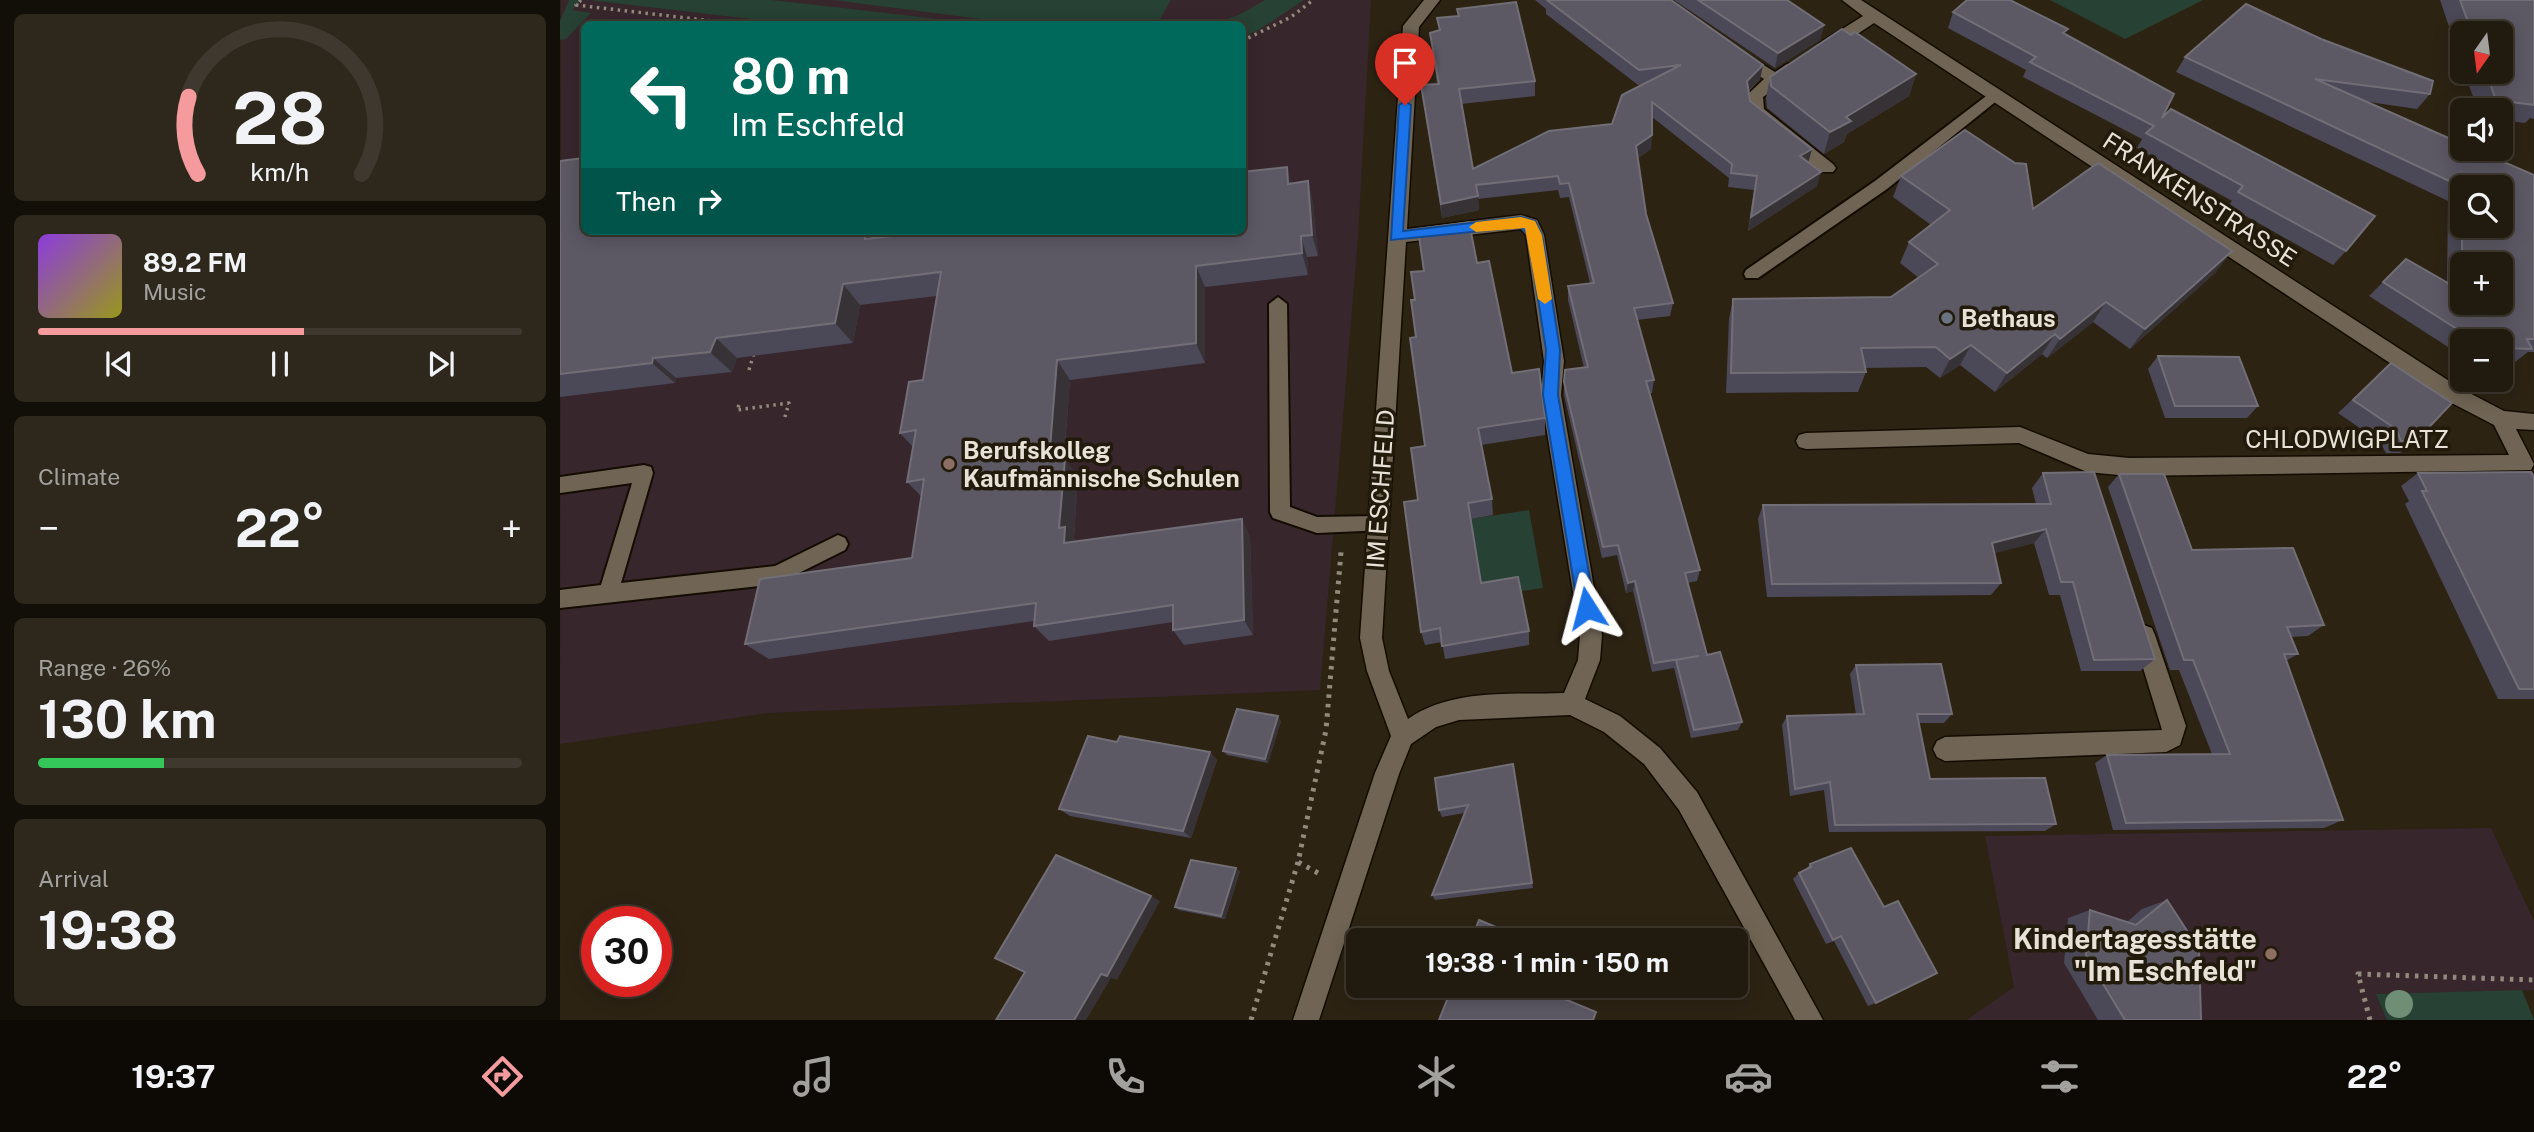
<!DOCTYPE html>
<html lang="en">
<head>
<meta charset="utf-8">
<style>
  :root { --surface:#211a0e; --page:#2d271c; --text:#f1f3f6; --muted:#a2a19e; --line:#3e382e; --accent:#f59b9e }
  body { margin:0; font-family:"Public Sans",sans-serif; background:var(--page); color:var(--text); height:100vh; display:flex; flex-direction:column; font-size:26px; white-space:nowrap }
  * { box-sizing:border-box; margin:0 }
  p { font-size:23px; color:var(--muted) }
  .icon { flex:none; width:38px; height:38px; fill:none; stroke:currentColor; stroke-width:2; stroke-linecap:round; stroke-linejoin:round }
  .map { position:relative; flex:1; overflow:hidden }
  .details { display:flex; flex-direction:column; gap:14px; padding:14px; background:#120e08; width:560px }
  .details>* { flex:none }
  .guide { position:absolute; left:21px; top:21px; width:665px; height:214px; border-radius:10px; box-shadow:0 4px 18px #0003,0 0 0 2px var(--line); background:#00695c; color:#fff; overflow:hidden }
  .needle { width:46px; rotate:194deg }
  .tools { position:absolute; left:1890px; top:21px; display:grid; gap:14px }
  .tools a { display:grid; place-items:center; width:63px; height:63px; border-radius:10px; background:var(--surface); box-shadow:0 4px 18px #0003,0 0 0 2px var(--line); font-size:35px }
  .speed { position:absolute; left:21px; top:906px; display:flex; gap:14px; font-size:35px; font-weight:700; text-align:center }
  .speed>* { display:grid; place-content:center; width:91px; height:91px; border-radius:50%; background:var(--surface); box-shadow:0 4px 18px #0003,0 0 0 2px var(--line); line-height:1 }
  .speed .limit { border:10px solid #d22; background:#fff; color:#111 }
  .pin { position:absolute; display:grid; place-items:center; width:60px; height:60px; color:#fff; margin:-72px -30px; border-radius:50% 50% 50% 0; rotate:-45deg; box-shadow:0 0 7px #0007 }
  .pin .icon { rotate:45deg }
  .me { position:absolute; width:77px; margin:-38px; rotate:351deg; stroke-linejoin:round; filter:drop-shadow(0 0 5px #0008) }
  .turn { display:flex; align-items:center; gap:24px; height:147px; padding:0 35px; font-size:32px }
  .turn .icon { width:91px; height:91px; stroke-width:2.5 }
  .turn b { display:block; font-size:49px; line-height:60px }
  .then { display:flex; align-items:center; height:66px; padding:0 35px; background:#0003; gap:14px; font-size:26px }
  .big { font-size:52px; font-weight:700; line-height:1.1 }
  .details .card { flex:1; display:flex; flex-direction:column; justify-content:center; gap:10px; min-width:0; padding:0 24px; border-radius:10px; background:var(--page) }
  .details .dial { align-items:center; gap:0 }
  .dial svg { height:182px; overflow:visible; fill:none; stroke:var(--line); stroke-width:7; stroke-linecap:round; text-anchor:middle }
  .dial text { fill:var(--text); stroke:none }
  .song { display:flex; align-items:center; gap:21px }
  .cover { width:84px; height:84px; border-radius:10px; background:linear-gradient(135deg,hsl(270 70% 55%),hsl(60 70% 35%)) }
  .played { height:7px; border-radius:4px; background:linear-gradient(90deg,var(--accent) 55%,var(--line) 55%) }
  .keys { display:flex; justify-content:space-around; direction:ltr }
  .heat { display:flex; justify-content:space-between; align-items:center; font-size:38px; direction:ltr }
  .charge { height:10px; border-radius:5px; background:linear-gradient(90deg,#34c759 26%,var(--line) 0) }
  .trip { position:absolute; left:786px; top:928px; width:402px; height:70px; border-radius:10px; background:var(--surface); box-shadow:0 4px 18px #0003,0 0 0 2px var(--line); font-weight:700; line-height:70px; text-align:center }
  .dock { display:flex; height:112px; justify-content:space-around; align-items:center; background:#0d0a06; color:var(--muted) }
  .dock .icon { width:49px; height:49px }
  .dock .on { color:var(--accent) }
  .dock b { font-size:32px; color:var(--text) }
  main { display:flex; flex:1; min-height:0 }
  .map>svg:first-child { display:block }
</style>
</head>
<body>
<main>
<section class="details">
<div class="card dial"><svg viewBox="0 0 100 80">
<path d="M14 69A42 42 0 1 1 86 69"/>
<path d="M14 69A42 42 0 0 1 10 35" stroke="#f59b9e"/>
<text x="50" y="56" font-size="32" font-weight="700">28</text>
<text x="50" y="72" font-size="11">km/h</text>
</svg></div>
<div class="card">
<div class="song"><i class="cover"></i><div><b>89.2 FM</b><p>Music</p></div></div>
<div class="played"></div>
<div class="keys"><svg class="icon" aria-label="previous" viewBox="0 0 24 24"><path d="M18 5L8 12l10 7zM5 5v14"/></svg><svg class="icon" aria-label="pause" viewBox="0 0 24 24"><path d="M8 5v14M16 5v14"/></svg><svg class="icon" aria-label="next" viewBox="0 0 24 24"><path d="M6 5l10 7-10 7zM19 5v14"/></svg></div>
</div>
<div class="card"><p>Climate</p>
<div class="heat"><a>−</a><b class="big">22°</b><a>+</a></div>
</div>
<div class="card"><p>Range · 26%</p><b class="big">130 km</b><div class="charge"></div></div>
<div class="card"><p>Arrival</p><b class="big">19:38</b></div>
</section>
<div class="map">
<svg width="1974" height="1020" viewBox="0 0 1974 1020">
  <rect width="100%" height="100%" fill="#2c2313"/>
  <!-- education -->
  <g fill="#38262d" fill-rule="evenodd">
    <path d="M1,0H811L798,238L760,690L207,713L0,744ZM24,24H682V231H24Z"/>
    <path d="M1931,828L1974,921V990L1817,994L1827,1020H1407L1454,987L1425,836Z"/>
  </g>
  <!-- green -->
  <g fill="#274134">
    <path d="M9,0H20L12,10L31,13L6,39L0,40V21Z"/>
    <path d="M29,0H212L422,24H233Z"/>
    <path d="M273,0H611L597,24H459Z"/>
    <path d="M705,0H744L697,31L683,36L682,24H652L679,15Z"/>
    <path d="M1490,0H1643L1565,39Z"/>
    <path d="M969,510L983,588L923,597L910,519Z"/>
    <path d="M1962,990L1974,1020H1827L1816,994Z"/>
  </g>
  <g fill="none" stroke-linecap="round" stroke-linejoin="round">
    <!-- lane casing -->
    <g stroke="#140c01" stroke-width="4">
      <g id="lane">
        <path d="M1434,90L1441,95L1439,99L1327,189L1198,278H1186L1184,274L1186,270L1315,181Z"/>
        <path d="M718,297L727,304L730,507L757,517L818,516L825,518L828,524L825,530L757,533L713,518L710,512L709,304Z"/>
        <path d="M84,465L91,467L93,473L61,583L215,566L278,535L285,538L288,544L285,550L217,584L0,608V590L41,585L72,483L0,493V477Z"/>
      </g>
    </g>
    <!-- street casing -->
    <g stroke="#140c01" stroke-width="3">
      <g id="street">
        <path d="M864,0H880L859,27L847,229L961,215L977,220L984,235L1004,361L1001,395L1042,635L1040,660L1025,699L1060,716L1100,748L1137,792L1263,1020H1235L1119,810L1084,764L1044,732L1010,715L899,720L876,727L851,744L839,774L759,1020H733L815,773L831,736L807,671L800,638L843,26ZM961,229L966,235L984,361L981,395L1020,635L1018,660L1004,693C953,695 892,688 848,719L829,671L822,638L846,242Z"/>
        <path d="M1282,0H1301L1900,388L1944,411L1974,414V430L1956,429L1974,464L1971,470L1569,476L1527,472L1459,443L1246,449L1239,447L1236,441L1239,435L1246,433L1460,427L1528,454L1569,458L1949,455L1934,425L1886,400L1314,23L1272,51H1260V43L1303,16Z"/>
        <path d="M1178,49L1215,72L1227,64H1239V72L1203,97L1204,109L1273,164L1276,168L1273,172H1261L1190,115L1187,95L1204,79L1172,58V50Z"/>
        <path d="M1584,625L1592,628L1595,635L1626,726L1620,745L1606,752L1385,761L1377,757L1373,749L1377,741L1385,737L1602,730L1573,635L1576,628Z"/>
      </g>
    </g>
    <!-- path-far1 -->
    <g stroke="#918a7d" stroke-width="3.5" stroke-dasharray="2.5 4.5" stroke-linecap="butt">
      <path d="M21,0L16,5L178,24"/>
      <path d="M682,41L731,17L753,0"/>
      <path d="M189,370L194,353"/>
      <path d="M179,405L177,410L229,403L224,420"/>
    </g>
    <!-- path -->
    <g stroke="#918a7d" stroke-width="5" stroke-dasharray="3.5 6" stroke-linecap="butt">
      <path d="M758,873L738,862L766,730L781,552"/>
      <path d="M691,1020L738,862"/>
      <path d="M1810,1020L1798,974L1974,980"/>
    </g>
    <!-- lane -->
    <use href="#lane" fill="#706554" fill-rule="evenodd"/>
    <!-- street -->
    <use href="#street" fill="#706554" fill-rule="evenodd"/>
  </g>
  <!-- trees -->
  <circle fill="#6f8e75" cx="1839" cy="1004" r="14"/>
  <!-- wall -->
  <g fill="#4b4857">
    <path d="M975,0H1111L1203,65L1200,79L1189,91L1190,101L1252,149L1248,163L1257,186L1188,231L1194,190L1168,187L1169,178L1092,117L1091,149L1078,158L1086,214L1113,303L1110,316L1077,320L1094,380L1092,393H1089L1140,570L1137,581L1127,583L1147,655L1182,722L1178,730L1131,738L1114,668L1092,672L1073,591L1066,593L1057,555L1042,558L1004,395V382L1024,368L1008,300V286L1030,283L1009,197L1000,198L998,190L918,199L919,210L882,218L861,85L877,84L870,33L879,30L877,18L898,16L897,9L975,81V96L901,104L913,169L1052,124L1083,84L1078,85L986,14V9Z"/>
    <path d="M1114,0H1227L1264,25L1260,40L1215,68Z"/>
    <path d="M1880,0H1974V119L1970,118L1965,123L1941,120V110H1918L1904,72H1941V33H1902V65Z"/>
    <path d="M1393,12L1505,34L1602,118L1786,251L1773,265L1668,206L1672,201L1577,148L1582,139L1463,77L1466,70L1388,28Z"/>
    <path d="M1625,57L1870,94L1857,109L1809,102L1974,175V352H1968L1955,362L1941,361V341H1902V356L1809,296L1846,259L1887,283L1888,201L1616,72Z"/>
    <path d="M1356,74L1349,96L1287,134L1284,142L1264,154L1207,108L1206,98L1210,77Z"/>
    <path d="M0,161L327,231L326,236L682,231L731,183L748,181L753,203L758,256L747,257L748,275L645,287V363L510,380L504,459L518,477L514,538L516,541L690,536L693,635L624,645L613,630V622L489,641L474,626V621L209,659L185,644L352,558L361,496L347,482L353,447L340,433L363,380L377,296L300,305L293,343L177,358L172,372L116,378L115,383L0,397Z"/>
    <path d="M1341,176L1473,209L1656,272L1570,349L1533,322L1487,358L1482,354L1435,392L1400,365L1380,378L1366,367L1305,368L1306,372L1298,392L1166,393L1169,319L1173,299L1331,297L1359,278L1340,263L1349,242L1371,225L1333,197Z"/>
    <path d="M917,263L952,373L985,418V435L921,445L932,499L933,515L911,519L921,583L969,631V645L885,659L882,642L865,645L861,632L858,500L865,446L856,337Z"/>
    <path d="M1598,356L1698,406L1687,418H1605L1588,369Z"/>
    <path d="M1831,363L1856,441L1840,453H1826L1820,442L1778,413Z"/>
    <path d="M1483,473L1595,659L1580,671H1521L1500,595H1489L1474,543L1434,553L1441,583L1431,595L1207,597L1198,519L1203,505L1476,504L1472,488Z"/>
    <path d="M1858,473L1974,477V699H1938L1845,504L1849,501L1841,486Z"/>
    <path d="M1559,474L1632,550L1764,625L1748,636L1731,637L1738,654L1726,661L1783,820L1764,828L1553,830L1535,763L1547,755L1652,754L1619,670H1610L1548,487Z"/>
    <path d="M1296,665L1392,714L1384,723H1359L1370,779L1496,824L1485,831L1269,832L1264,790L1230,796L1222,725L1227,716L1296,715L1290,674Z"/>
    <path d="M721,721L708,763L667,755L663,751Z"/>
    <path d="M650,752L657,760L631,838L510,816L499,809Z"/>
    <path d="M953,764L973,888L875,900L872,895L904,813L882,817L879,810Z"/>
    <path d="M1250,864L1316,1003L1308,1006L1274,941L1266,944L1233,879L1239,873L1244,871Z"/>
    <path d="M680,871L665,919L619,910L615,907Z"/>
    <path d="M1607,900L1641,1020H1538L1504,963L1508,918L1530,910L1567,922L1582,909Z"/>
  </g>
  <!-- shaded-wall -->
  <g fill="#373236">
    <path d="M1264,25L1260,40L1215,68L1218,53Z"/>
    <path d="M1203,65L1200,79L1184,95L1187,81Z"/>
    <path d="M1356,74L1349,96L1287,134L1284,142L1264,154L1270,132L1286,117Z"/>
    <path d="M1092,135L1091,149L1075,160L1076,146Z"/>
    <path d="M1252,149L1248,163L1240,156Z"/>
    <path d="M727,167L733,190L728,184Z"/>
    <path d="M1261,172L1257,186L1188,231L1191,217Z"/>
    <path d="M748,181L753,203L758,256L752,235Z"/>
    <path d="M918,196L919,210L882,218L881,204Z"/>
    <path d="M306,231H327L321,260L305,239Z"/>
    <path d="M741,236L747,257L748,275L742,253Z"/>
    <path d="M1672,251L1656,272L1570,349L1585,329Z"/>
    <path d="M636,266L645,287V363L636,343Z"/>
    <path d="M283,284L300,305L293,343L275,323Z"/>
    <path d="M1546,302L1533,322L1487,358L1500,339Z"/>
    <path d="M1495,334L1482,354L1435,392L1447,373Z"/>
    <path d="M156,338L177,358L172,372L150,352Z"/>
    <path d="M1411,345L1400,365L1380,378L1390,359Z"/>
    <path d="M93,358L116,378L115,383L92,363Z"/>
    <path d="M497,360L510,380L502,479L489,461Z"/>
    <path d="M505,459L518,477L514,538L519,544L504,543L499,528Z"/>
    <path d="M682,519L690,536L693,635L684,620Z"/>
    <path d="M1486,529L1474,543L1422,556L1432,543Z"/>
    <path d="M1075,581L1073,591L1066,593L1068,583Z"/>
    <path d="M718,716L721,721L708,763L705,759Z"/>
    <path d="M650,752L657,760L631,838L623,831Z"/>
    <path d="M676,868L680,871L665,919L661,916Z"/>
    <path d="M591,896L600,901L557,980L551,978L526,1020H514L541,974Z"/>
  </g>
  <!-- building -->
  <g fill="#5c5864" stroke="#716e76" stroke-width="2" fill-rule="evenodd">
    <path d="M987,0H1111L1203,65L1187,81L1190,101L1252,149L1240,156L1261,172L1191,217L1197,176L1171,173L1172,164L1092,102V135L1076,146L1086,214L1113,303L1074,308L1094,380L1086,381L1140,570L1125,573L1147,655L1160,652L1182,722L1134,730L1116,660L1139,656L1094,663L1075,581L1068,583L1058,545L1043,547L1004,382L1005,370L1028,367L1008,286L1034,283L1009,183L1000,184L998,176L916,185L918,196L881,204L861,85L879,84L870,33L880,30L877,18L899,16L897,9L956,2L975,81L899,89L913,169L989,131L1052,124L1062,95L1121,65L1079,70Z"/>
    <path d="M1138,0H1227L1264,25L1218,53Z"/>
    <path d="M1407,0H1450L1508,29L1503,33L1614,94L1602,118L1611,109L1815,216L1786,251L1678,192L1683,186L1586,133L1594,126L1470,62L1476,57L1393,12Z"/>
    <path d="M1900,0H1974V105L1936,100L1926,72H1941V33H1912Z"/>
    <path d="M1686,4L1761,39L1873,81L1870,94L1755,79L1902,144V149H1914L1974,175V339H1967L1972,349L1941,348V341H1916L1823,282L1846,259L1902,291V187L1625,57ZM1902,187H1941V226H1902ZM1902,264H1941V303H1902Z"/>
    <path d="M1282,29L1291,35L1295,32L1356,74L1286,117L1291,121L1270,132L1211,86L1210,77Z"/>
    <path d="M1405,130L1455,163L1466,164L1473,209L1538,163L1672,251L1585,329L1546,302L1500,339L1495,334L1447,373L1411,345L1390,359L1376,347L1301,348L1306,372L1171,373L1173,299L1331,297L1378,264L1349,242L1390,210L1341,176Z"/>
    <path d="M24,158V231H306L305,239L376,231H682V172L727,167L728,184L748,181L752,235L741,236L742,253L636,266V343L497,360L489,461L505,459L499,528L505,527L504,543L682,519L684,620L613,630V605L474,626L476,603L185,644L200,579L352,558L364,479L347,482L356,430L340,433L349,382L363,380L381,272L283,284L275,323L156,338L150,352L93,358L92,363L0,374V161Z"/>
    <path d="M909,222L917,263L929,261L952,373L979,369L985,418L918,428L932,499L908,503L921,583L958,577L969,631L882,646L880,628L861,632L844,502L858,500L851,448L865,446L850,338L856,337L851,300H855L851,272L864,271L858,229Z"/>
    <path d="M1598,356L1679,357L1698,406H1615Z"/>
    <path d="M1831,363L1892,403L1856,441H1841L1836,429L1793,400Z"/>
    <path d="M1534,472L1595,659L1534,660L1513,582H1501L1486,529L1432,543L1441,583L1212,584L1203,505L1491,504L1483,473Z"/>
    <path d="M1971,472L1974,477V689H1959L1862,491H1867L1858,473Z"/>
    <path d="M1559,474H1604L1632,550L1733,548L1764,625L1727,627L1738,654H1724L1783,820L1566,823L1547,755L1670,754L1633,660H1624Z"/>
    <path d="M1381,664L1392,714H1357L1370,779L1485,778L1496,824L1275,825L1270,782L1235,789L1227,716L1304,714L1296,665Z"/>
    <path d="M677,709L718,716L705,759L663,751Z"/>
    <path d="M528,736L557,742L560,736L650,752L623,831L499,809Z"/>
    <path d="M953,764L972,883L872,895L908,805L879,810L875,778Z"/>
    <path d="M1291,848L1324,907L1338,901L1377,973L1316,1003L1281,936L1273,940L1239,873L1251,867L1250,864Z"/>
    <path d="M496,855L591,896L547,976L541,974L514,1020H436L465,972L435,958Z"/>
    <path d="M631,860L676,868L661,916L615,907Z"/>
    <path d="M1607,900L1639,949L1641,1020H1565L1526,956L1530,910L1576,925Z"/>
    <path d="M919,920L965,939V940H911Z"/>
    <path d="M893,985H971L1036,1012L1033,1020H879Z"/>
  </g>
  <!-- route -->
  <path fill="#1a73e8" stroke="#114b97" stroke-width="2" d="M845,101L851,105L843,231L961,217L975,221L982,235L1000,350L998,395L1035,608L1027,616L1018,608L983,395L986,350L968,235L961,227L831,240L839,105Z"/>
  <!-- slow -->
  <path fill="#f59e0b" d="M961,217L975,221L982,235L992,299L985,304L978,299L965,228L916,232L909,227L916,222Z"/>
  <!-- markers -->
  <circle fill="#6b7280" stroke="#221a0a" stroke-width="2.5" cx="1387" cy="318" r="7"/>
  <g fill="#8d6e63" stroke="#221a0a" stroke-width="2.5">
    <circle cx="389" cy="464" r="7"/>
    <circle cx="1711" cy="954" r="7"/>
  </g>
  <g text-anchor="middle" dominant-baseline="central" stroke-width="7" stroke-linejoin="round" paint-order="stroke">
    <!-- street labels -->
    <g font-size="24" fill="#e7e1d7" stroke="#221a0a">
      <text transform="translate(1640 199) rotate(33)">FRANKENSTRASSE</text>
      <text x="1787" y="439">CHLODWIGPLATZ</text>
      <text transform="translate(820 489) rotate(-86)">IM ESCHFELD</text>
    </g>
    <!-- poi labels -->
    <g font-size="24" font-weight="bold" fill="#e7e1d7" stroke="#221a0a" text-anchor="start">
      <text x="1401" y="318">Bethaus</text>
      <text x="403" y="450">Berufskolleg<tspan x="403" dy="28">Kaufmännische Schulen</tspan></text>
    </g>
    <!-- near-poi labels -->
    <g font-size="28" font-weight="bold" fill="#e7e1d7" stroke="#221a0a" text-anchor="end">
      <text x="1697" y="938">Kindertagesstätte<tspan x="1697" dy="32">"Im Eschfeld"</tspan></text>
    </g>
  </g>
</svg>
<div class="tools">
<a><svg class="needle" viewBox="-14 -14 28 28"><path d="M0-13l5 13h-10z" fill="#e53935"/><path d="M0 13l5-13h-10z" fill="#a2a19e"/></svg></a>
<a><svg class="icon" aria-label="sound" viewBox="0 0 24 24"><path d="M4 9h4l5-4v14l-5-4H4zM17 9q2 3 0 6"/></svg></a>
<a><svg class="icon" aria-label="search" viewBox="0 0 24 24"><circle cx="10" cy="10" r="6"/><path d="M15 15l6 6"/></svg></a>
<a>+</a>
<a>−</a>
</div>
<div class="speed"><div class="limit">30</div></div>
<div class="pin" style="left:845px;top:105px;background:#d93025"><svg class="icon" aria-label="arrive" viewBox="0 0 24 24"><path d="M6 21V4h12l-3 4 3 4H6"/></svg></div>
<svg class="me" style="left:1027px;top:608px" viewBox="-20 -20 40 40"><path d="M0-17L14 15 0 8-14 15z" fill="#1a73e8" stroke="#fff" stroke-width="4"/></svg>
<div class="trip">19:38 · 1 min · 150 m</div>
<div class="guide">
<div class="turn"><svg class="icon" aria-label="left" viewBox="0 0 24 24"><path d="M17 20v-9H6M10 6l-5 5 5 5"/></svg><div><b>80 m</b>Im Eschfeld</div></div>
<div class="then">Then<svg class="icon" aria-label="right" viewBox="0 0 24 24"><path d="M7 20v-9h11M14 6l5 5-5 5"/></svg></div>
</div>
</div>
</main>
<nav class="dock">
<b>19:37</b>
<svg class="icon on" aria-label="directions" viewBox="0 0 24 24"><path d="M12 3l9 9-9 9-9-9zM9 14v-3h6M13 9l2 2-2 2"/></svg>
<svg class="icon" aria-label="music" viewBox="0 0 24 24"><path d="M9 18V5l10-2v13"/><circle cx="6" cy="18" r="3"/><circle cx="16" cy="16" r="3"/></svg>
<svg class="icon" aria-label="phone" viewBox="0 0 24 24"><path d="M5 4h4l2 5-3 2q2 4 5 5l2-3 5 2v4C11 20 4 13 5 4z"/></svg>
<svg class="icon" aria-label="climate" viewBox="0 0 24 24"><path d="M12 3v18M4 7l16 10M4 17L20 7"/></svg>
<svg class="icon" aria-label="car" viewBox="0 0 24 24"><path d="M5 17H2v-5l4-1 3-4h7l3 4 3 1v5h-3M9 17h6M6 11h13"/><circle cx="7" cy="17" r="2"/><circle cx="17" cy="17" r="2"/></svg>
<svg class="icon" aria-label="filters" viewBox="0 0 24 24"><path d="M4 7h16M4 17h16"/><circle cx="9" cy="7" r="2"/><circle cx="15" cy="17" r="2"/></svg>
<b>22°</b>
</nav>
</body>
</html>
